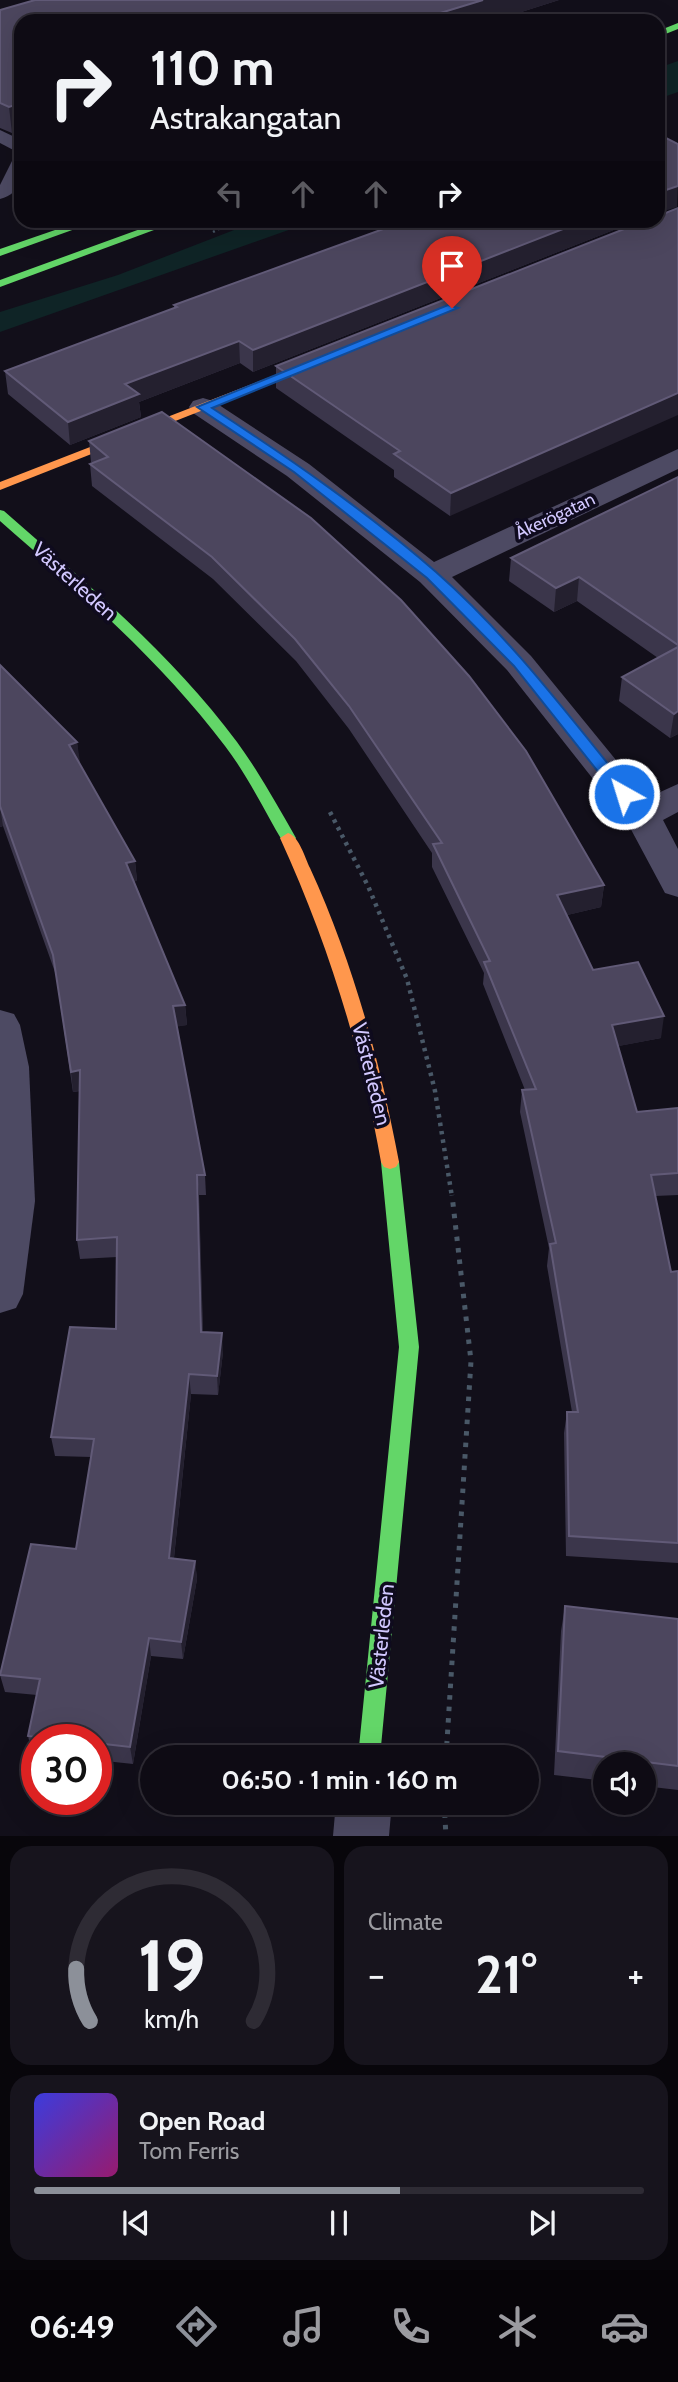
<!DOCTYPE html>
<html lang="en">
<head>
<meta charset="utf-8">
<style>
  :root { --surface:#0e0b14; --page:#17141d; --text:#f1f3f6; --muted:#9b9ba0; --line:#2e2b34; --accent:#8c9099 }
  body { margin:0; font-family:Cabin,sans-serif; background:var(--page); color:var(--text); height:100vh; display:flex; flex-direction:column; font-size:26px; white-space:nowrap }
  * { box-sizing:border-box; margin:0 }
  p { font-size:23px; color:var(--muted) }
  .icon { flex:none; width:38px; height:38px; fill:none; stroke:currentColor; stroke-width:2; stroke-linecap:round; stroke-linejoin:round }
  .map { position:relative; height:1836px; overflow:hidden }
  .details { display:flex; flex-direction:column; gap:10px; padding:10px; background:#08060b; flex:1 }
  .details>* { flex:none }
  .banner { position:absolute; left:14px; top:14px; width:651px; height:214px; border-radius:21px; box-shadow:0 7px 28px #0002,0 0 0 2px var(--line); background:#0e0b14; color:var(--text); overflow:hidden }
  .fabs { position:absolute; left:593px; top:1752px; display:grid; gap:14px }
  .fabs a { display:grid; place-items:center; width:63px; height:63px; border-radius:50%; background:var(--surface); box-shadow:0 7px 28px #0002,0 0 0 2px var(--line); font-size:35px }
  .speed { position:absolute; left:21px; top:1724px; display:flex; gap:14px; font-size:35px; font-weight:700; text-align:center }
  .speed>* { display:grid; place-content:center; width:91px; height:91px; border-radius:50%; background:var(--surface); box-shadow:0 7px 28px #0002,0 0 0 2px var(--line); line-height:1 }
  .speed .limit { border:10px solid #d22; background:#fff; color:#111 }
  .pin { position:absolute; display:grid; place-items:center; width:60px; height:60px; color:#fff; margin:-72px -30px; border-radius:50% 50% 50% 0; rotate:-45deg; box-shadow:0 0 7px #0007 }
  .pin .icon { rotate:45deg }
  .me { position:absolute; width:77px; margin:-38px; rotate:321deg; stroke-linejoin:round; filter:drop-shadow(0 0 5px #0008) }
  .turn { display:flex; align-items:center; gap:24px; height:147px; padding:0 21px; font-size:32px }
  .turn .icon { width:91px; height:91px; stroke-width:2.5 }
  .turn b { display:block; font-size:49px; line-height:60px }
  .lanes { display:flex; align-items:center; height:66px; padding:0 21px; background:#0003; justify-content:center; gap:35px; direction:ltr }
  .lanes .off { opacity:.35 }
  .big { font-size:52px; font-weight:700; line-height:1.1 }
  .details .widget { flex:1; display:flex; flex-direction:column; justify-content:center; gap:10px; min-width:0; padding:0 24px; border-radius:21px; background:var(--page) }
  .details .dial { align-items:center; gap:0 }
  .dial svg { height:182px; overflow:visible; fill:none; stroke:var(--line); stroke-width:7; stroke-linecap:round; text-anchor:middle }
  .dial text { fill:var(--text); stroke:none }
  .song { display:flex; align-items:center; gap:21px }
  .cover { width:84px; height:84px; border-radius:10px; background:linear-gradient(135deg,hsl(240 70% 55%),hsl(320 70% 35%)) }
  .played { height:7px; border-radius:4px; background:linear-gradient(90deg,var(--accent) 60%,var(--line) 60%) }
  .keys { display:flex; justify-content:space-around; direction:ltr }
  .heat { display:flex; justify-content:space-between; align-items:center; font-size:38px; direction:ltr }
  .details .tiles { flex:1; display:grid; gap:10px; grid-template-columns:1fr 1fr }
  .widget:last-child { grid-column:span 2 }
  .trip { position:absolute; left:140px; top:1745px; width:399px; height:70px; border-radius:35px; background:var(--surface); box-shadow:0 7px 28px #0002,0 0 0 2px var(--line); font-weight:700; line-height:70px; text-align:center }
  .dock { display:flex; height:112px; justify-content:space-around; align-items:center; background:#060408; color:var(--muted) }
  .dock .icon { width:49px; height:49px }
  .dock .selected { color:var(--accent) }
  .dock b { font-size:32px; color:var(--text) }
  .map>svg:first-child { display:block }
</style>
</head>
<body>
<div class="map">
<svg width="678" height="1836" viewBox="0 0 678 1836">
  <rect width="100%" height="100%" fill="#120f1a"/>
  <!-- green -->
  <g fill="#0f2426">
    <path d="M678,61V92L658,99V68Z"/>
    <path d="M257,221H314L0,332V312L118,275Z"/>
  </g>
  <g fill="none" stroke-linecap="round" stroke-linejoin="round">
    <!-- path-far2 -->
    <path stroke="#495867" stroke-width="2.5" stroke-dasharray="2 3.5" stroke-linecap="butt" d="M213,232L236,220"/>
    <!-- path-far1 -->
    <path stroke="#495867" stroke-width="4.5" stroke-dasharray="3.5 5" stroke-linecap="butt" d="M330,812L368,886L407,979L435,1091L452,1197"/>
    <!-- path -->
    <g stroke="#495867" stroke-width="5" stroke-dasharray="4.5 7" stroke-linecap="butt">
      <path d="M446,1757L471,1361L452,1195"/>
      <path d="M444,1802L446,1836"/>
    </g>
    <!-- lane -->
    <g fill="#4d4a63" fill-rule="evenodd">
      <path d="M0,130L21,140V154L0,143Z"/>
      <path d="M21,155C21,176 23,193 0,199V185L14,157Z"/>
    </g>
    <!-- street -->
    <g fill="#4d4a63" fill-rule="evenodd">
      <path d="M203,398L213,401L309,464L434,562L678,449V469L452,577L531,656L647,798L678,784V812L663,820L678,849V897L665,893L627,822L507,670L420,582L287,476L193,413L189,407L193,401Z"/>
      <path d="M0,1010L14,1014L20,1025L29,1067L35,1201L23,1294L16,1308L0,1313Z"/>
      <path d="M336,1802H392L389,1836H333Z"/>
    </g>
    <!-- fast -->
    <g fill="#63d668" fill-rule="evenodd">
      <path d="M678,23V29L658,37V31Z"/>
      <path d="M84,220H100L0,256V249Z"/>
      <path d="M165,220H181L0,287V280Z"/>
      <path d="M0,510L4,511C86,583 172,654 237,742C259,772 277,805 296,838L293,842H283C264,810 248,776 225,746C161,661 80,591 0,521Z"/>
      <path d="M390,1155L396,1157L399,1162L419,1347L380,1757H358L399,1347L381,1162L384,1157Z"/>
    </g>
    <!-- slow -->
    <g fill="#ff974d" fill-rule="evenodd">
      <path d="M324,356L330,359L328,361L0,490V482Z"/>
      <path d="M288,833C299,836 305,858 310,868C353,962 380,1061 399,1162L396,1167L390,1169L384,1167L381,1162C361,1049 328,943 280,838Z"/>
    </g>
  </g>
  <!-- wall -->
  <g fill="#3b364b">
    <path d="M559,0L493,21H21V130L12,133L0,128V10Z"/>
    <path d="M408,220H639L253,372L240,363L139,402L141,417L70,445L8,394L5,371L174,308V305Z"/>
    <path d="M647,220L450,516L394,477V470L276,388V366Z"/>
    <path d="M162,412L604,885L601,907L567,915L593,970L661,1038L618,1046L637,1112L678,1108V1195L655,1196L671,1272L678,1271V1563L566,1556L564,1433L567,1412H572L547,1266L549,1248L520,1112L522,1090H525L483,984L484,973L432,867V853L349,729L296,661L213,579L92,486L90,464L93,463L91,462L89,441Z"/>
    <path d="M678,477V734L670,738L619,701L622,677L658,658L577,601L554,612L509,581L511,558Z"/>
    <path d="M0,665L77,742L79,763L135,861L137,881H134L185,1005L187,1025L177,1026L205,1175L206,1195H199L203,1332L223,1352L218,1395L191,1394L174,1558L195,1561L197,1579L183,1659L151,1656L133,1764L96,1760V1740H37V1753H32L28,1736L37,1695L5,1692L0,1675L76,1549L91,1457L55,1456L51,1437L116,1329L117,1257L80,1259L77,1240L80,1091L73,1092L56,975L3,826L0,827Z"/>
    <path d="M565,1606L678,1619V1790L644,1786V1764H606V1781L554,1775L561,1631Z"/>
  </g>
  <!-- shaded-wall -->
  <g fill="#24202f">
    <path d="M483,0H559L493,21H414Z"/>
    <path d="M21,103V130L12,133L9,107Z"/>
    <path d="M678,186L677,207L658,213V196L660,192Z"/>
    <path d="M586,220H639L253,372V350Z"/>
    <path d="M239,341L240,363L139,402L141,417L70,445L68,422L125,384Z"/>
    <path d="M678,393V415L450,516L451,493Z"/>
    <path d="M579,577L577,601L554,612L556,588Z"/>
    <path d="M678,711V734L670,738L674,714Z"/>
    <path d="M77,742L80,762L71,765L69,745Z"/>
    <path d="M0,806L3,826L0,827Z"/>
    <path d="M135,861L137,881L128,883L126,863Z"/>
    <path d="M604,885L601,907L555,918L557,895Z"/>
    <path d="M185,1005L187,1025L175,1027L173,1006Z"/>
    <path d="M664,1016L661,1038L609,1048L612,1025Z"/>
    <path d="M80,1070L83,1090L73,1092L71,1072Z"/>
    <path d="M197,1175L199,1195L203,1352L201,1332Z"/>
    <path d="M222,1333L223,1352L218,1395L217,1376Z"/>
    <path d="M189,1374L191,1394L172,1576L169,1558Z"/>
    <path d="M195,1561L197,1579L183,1659L181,1642Z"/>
    <path d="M149,1638L151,1656L133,1764L130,1747Z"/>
  </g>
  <!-- building -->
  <g fill="#4c465e" stroke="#615a77" stroke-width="2">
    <path d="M35,0H483L414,21H21V103L9,107L0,103V10Z"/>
    <path d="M658,134L678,144V186L660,192L658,196Z"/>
    <path d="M678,208V393L451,493L394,454L400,451L276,366L647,220H658V216Z"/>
    <path d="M408,220H586L253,350L239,341L125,384L139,394L68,422L5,371L177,307L174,305Z"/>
    <path d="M162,412L311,518L401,600L469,676L526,751L604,885L557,895L593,970L638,962L664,1016L612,1025L637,1112L678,1108V1173L651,1175L671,1272L678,1271V1543L569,1536L567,1412H578L550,1244L556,1243L522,1090L536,1089L484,962L490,961L433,844L442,843L349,706L295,639L212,557L90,464L108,457L89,441Z"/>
    <path d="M678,477V645L579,577L556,588L511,558Z"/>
    <path d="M678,647V711L674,714L622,677Z"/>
    <path d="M0,665L77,742L69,745L135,861L126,863L185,1005L173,1006L205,1175H197L201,1332L222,1333L217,1376L189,1374L169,1558L195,1561L181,1642L149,1638L130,1747L96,1743V1740H59L28,1736L40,1679L0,1675L31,1544L76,1549L94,1439L51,1437L70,1327L116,1329L117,1237L77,1240L80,1070L71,1072L53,955L0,806Z"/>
    <path d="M565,1606L678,1619V1766L558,1751Z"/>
  </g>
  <!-- route -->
  <path fill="#1a73e8" stroke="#114b97" stroke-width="2" d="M448,305L458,308L212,408C289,458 366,511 436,572C509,636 568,715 630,791L632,794L630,798H619L514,666L427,578L294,472L197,407Z"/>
  <g text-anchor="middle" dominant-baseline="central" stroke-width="7" stroke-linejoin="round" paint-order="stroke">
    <!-- far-street labels -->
    <g font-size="18" fill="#d2c8ff" stroke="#0f0b1e">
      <text transform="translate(555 516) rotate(-25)">Åkerögatan</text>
    </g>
    <!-- street labels -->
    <g font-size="21" fill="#d2c8ff" stroke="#0f0b1e">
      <text transform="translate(75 581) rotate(42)">Västerleden</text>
      <text transform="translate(372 1074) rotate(76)">Västerleden</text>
      <text transform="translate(381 1636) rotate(-84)">Västerleden</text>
    </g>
  </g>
</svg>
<div class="fabs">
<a><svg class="icon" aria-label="sound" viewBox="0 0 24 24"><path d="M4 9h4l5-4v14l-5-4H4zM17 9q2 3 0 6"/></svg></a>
</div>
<div class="speed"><div class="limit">30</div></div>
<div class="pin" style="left:452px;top:308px;background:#d93025"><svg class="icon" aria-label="arrive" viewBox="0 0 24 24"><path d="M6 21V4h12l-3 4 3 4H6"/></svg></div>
<svg class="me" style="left:624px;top:794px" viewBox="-20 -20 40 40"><circle r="17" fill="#1a73e8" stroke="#fff" stroke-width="3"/><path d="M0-11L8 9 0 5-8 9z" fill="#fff"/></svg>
<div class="trip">06:50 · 1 min · 160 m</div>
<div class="banner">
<div class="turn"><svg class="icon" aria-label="right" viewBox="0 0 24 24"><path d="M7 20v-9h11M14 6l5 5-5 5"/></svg><div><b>110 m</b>Astrakangatan</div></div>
<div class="lanes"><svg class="icon off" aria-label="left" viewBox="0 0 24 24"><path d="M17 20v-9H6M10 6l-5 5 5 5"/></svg><svg class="icon off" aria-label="ahead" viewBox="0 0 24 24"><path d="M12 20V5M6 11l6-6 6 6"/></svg><svg class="icon off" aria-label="ahead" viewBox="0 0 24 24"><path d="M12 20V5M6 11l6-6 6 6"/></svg><svg class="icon" aria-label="right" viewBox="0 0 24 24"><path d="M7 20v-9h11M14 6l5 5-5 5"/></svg></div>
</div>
</div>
<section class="details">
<div class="tiles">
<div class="widget dial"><svg viewBox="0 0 100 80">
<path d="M14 69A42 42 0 1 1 86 69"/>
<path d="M14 69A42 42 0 0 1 8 46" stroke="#8c9099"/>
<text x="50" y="56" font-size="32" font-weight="700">19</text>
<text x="50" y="72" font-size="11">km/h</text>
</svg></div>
<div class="widget"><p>Climate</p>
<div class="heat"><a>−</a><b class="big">21°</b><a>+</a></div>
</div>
<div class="widget">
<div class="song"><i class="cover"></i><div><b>Open Road</b><p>Tom Ferris</p></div></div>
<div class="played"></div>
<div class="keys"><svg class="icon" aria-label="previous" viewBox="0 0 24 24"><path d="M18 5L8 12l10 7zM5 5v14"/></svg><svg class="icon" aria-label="pause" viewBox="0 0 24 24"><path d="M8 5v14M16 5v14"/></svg><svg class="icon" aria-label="next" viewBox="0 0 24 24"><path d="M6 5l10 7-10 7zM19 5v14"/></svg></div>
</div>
</div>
</section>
<nav class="dock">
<b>06:49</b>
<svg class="icon selected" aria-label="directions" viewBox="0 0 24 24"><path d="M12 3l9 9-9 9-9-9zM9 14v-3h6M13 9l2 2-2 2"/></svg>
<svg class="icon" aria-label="music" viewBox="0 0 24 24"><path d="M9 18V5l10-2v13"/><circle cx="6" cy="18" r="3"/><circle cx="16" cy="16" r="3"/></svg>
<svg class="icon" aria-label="phone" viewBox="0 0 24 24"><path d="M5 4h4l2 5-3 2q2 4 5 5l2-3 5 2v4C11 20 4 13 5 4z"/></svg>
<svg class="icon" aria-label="climate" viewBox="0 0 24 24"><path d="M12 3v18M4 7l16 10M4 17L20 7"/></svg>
<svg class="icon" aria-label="car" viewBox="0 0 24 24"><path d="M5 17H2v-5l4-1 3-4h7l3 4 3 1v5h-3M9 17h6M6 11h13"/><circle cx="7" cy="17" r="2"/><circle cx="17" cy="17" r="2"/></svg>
</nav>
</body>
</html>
